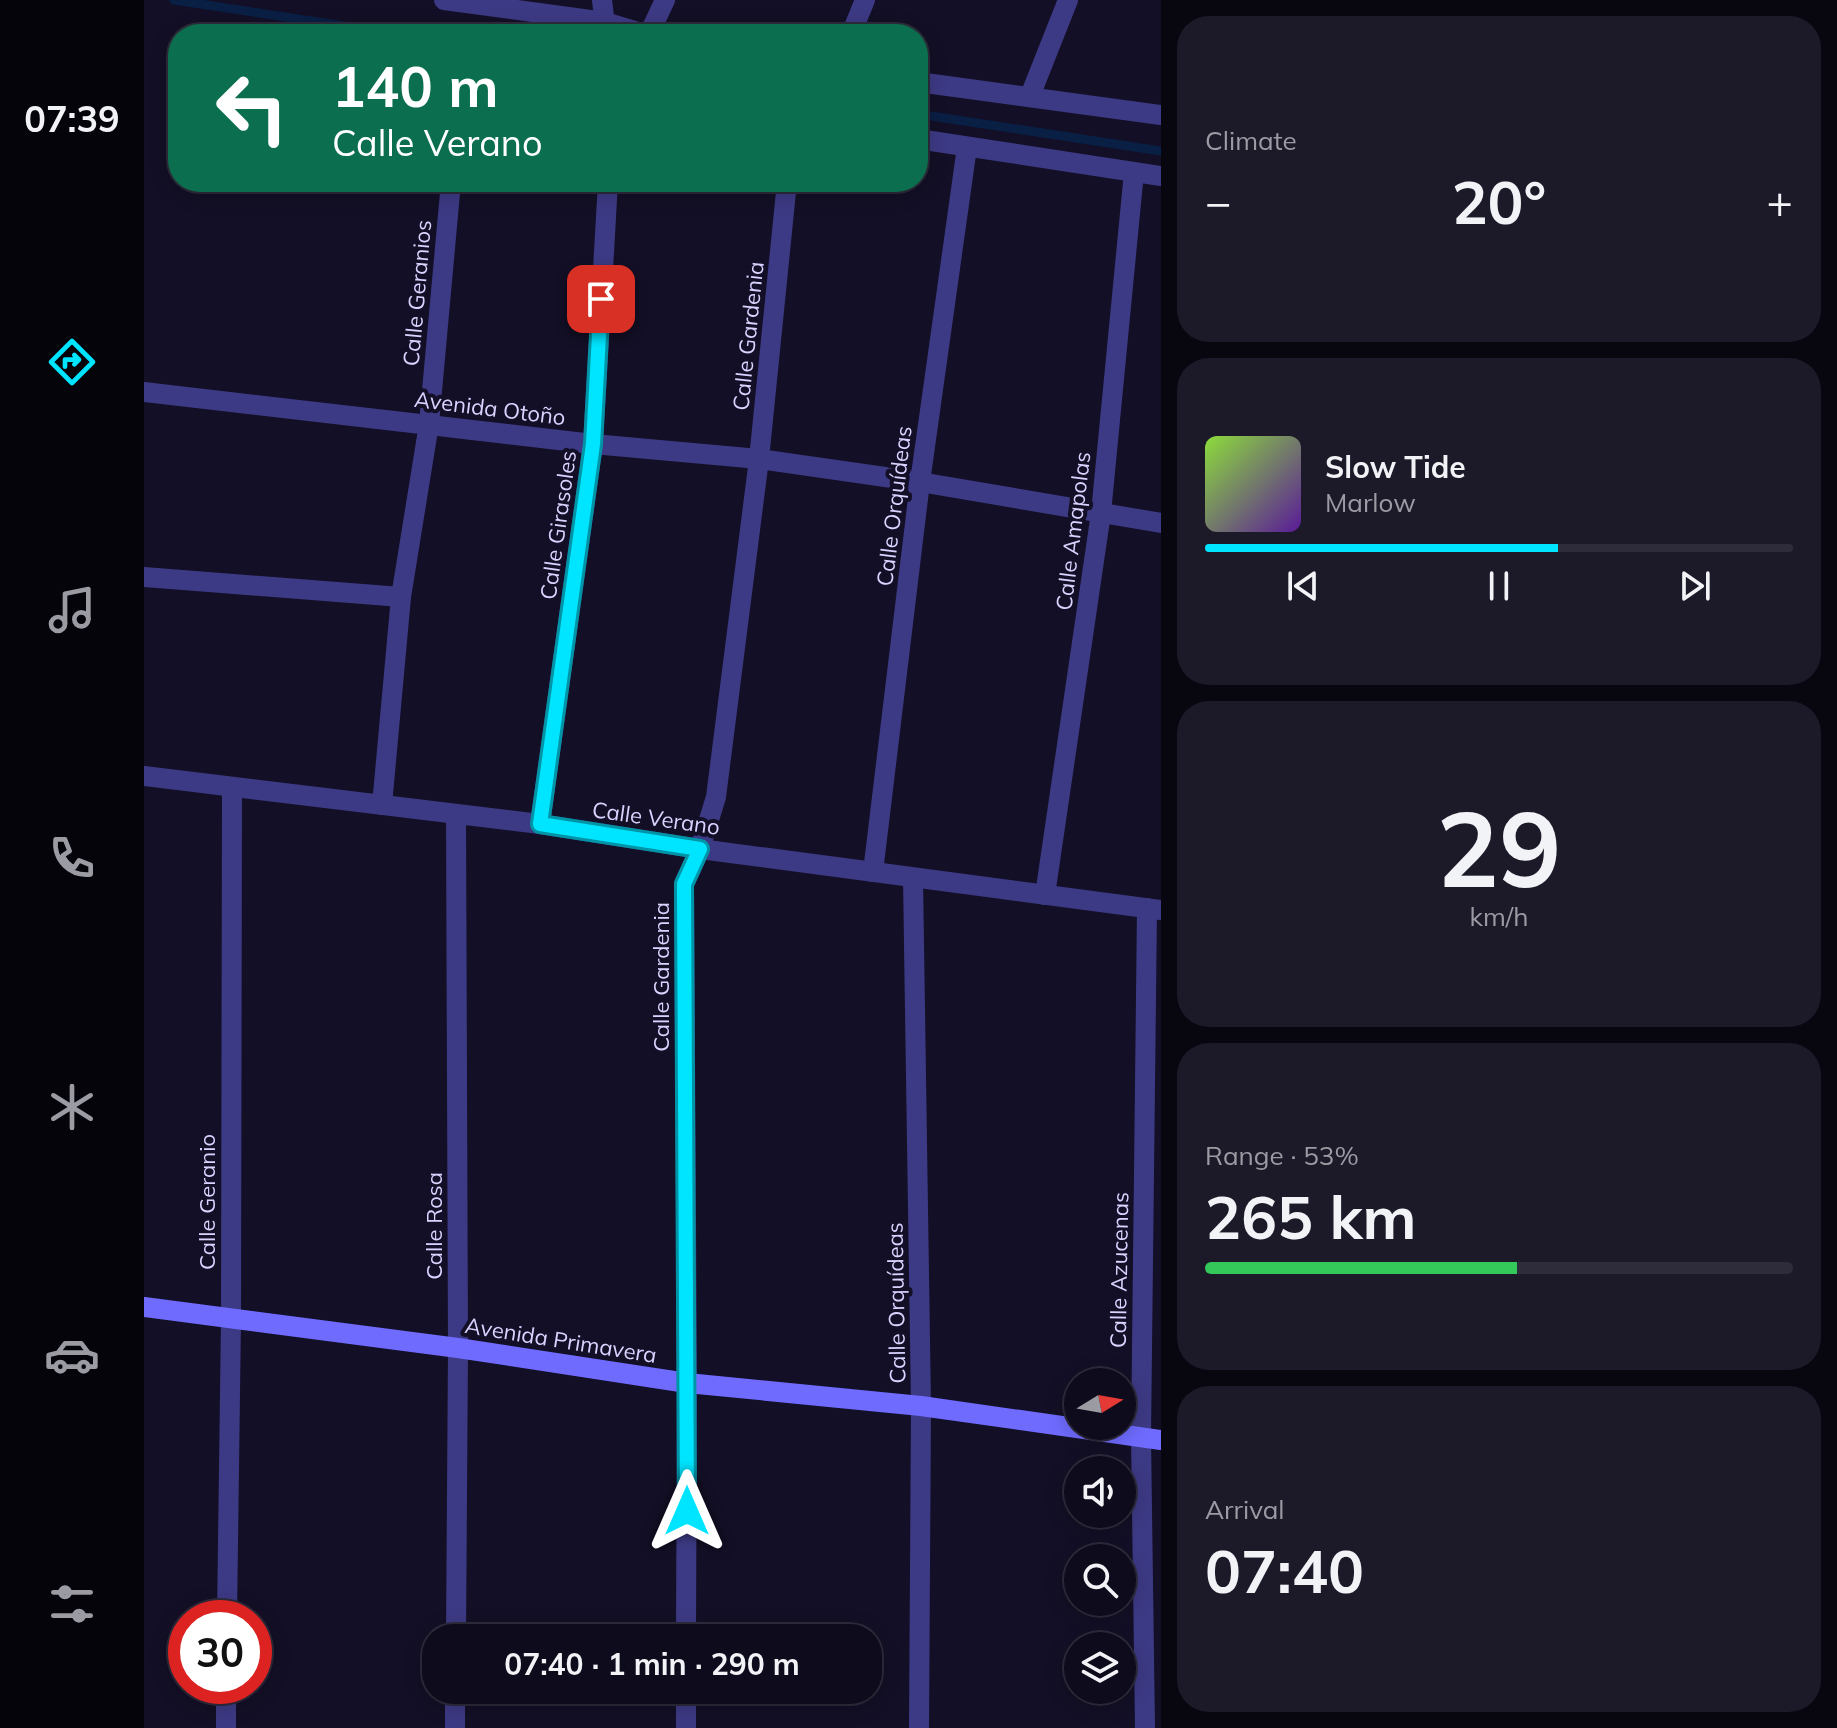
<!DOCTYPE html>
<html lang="en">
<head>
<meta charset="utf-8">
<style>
  :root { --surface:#0e0b1c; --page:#1c1929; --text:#f1f3f6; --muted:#9b9ba3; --line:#2e2b3b; --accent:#00e5ff }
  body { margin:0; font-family:Mulish,sans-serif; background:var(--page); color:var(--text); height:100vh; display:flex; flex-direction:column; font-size:30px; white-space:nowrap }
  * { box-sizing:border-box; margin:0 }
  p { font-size:26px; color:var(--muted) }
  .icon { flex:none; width:44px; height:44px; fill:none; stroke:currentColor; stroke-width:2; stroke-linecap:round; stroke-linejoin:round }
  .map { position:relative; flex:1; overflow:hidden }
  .side { display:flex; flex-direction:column; gap:16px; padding:16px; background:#08060f; width:676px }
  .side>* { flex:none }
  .hud { position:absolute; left:24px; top:24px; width:760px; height:168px; border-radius:32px; box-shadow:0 4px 20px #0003,0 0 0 2px var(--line); background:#0b6e4f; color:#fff; overflow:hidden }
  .needle { width:52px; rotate:79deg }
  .controls { position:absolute; left:920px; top:1368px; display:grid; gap:16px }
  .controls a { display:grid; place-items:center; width:72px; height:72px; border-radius:50%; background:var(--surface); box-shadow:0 4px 20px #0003,0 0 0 2px var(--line); font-size:40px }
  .speed { position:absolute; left:24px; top:1600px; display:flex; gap:16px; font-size:40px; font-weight:700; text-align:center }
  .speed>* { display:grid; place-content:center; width:104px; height:104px; border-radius:50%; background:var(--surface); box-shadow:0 4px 20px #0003,0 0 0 2px var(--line); line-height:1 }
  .speed .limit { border:12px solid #d22; background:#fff; color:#111 }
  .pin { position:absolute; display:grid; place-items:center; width:68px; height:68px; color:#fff; margin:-34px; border-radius:16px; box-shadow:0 4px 12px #0006 }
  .me { position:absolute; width:88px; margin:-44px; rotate:0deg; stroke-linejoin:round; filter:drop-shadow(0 0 6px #0008) }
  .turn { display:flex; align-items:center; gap:28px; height:168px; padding:0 32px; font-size:36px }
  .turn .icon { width:104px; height:104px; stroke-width:2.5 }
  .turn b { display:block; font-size:56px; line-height:68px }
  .big { font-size:60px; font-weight:700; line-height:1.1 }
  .side .card { flex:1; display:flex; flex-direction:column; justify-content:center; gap:12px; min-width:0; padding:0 28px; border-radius:32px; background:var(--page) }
  .side .dial { align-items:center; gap:0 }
  .dial b { font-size:104px; line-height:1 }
  .song { display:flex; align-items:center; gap:24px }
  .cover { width:96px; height:96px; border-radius:12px; background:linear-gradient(135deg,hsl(90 70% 55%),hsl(270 70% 35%)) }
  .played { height:8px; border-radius:4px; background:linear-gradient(90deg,var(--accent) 60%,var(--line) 60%) }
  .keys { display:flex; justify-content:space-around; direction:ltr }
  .heat { display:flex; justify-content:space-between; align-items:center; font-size:44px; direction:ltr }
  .charge { height:12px; border-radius:6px; background:linear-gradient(90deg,#34c759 53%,var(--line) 0) }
  .trip { position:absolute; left:278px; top:1624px; width:460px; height:80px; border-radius:32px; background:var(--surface); box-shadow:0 4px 20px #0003,0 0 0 2px var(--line); font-weight:700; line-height:80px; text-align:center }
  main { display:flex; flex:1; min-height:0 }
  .tab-bar { display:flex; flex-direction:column; width:144px; justify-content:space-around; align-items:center; background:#06040b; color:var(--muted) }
  .tab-bar .icon { width:56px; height:56px }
  .tab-bar .current { color:var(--accent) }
  .tab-bar b { font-size:36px; color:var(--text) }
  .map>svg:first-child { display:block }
</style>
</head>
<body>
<main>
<nav class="tab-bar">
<b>07:39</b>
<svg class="icon current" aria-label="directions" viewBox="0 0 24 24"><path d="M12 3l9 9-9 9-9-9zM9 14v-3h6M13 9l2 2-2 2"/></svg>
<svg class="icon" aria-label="music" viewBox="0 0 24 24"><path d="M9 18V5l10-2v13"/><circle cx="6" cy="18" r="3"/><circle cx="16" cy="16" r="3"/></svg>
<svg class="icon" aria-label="phone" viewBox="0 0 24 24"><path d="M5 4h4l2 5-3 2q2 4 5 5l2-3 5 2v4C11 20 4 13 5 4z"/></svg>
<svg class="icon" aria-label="climate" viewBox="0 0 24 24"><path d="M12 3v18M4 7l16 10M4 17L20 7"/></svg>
<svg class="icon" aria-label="car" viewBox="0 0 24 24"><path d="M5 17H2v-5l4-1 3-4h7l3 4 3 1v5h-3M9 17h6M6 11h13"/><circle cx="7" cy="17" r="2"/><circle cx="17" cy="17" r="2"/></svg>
<svg class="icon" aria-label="filters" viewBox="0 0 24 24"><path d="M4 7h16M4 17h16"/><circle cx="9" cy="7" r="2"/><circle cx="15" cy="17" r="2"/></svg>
</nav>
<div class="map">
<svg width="1017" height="1728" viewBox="0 0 1017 1728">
  <rect width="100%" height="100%" fill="#130f26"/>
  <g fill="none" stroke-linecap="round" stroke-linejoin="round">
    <!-- stream -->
    <g stroke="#0a1f44" stroke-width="9">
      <path d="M30,0L253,34"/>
      <path d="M774,114L1017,151"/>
    </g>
    <!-- street -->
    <g stroke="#3d3a85" stroke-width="20">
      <path d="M300,0L461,22L501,34"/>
      <path d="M458,0L462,34"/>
      <path d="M505,34L521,0"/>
      <path d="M707,34L721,0"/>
      <path d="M774,82L1017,115"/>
      <path d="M886,96L924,0"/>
      <path d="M774,139L1017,176"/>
      <path d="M0,392L449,444L615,459L776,482L1017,523"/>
      <path d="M0,577L257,597"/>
      <path d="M0,776L396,824L556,849L1017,910"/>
      <path d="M238,805L257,597L285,424L307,182"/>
      <path d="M396,824L449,444L464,182"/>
      <path d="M729,872L776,482L823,147"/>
      <path d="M769,878L777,1406L775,1728"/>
      <path d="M901,895L957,513L990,172"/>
      <path d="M83,1618L87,1319L88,787"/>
      <path d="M312,1638L314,1348L312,814"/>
      <path d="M542,1638L543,1383L540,884L556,849L572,797L615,459L643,182"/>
      <path d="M82,1728V1686"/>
      <path d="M311,1728V1690"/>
      <path d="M542,1728V1690"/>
      <path d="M1001,1728L997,1437L1003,908"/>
    </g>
    <!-- secondary -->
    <path stroke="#6f6bff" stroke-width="20" d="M0,1307L314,1348L543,1383L777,1406L1017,1440"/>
  </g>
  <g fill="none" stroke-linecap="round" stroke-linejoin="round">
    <!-- route casing -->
    <g stroke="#0095a6" stroke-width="20">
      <path id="route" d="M457,299L449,444L396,824L556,849L540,884L543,1511"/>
    </g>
    <!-- route -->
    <use href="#route" stroke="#00e5ff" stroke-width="14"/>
  </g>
  <g text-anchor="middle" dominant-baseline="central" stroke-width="8" stroke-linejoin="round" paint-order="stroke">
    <!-- street labels -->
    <g font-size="22" fill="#d9d4ff" stroke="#130f26">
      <text transform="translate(273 293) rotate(-85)">Calle Geranios</text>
      <text transform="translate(604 336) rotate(-84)">Calle Gardenia</text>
      <text transform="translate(346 408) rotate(7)">Avenida Otoño</text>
      <text transform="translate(750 506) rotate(-83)">Calle Orquídeas</text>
      <text transform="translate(414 525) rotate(-82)">Calle Girasoles</text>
      <text transform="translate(929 531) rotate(-83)">Calle Amapolas</text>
      <text transform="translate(512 818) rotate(8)">Calle Verano</text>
      <text transform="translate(517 977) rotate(-90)">Calle Gardenia</text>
      <text transform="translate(63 1202) rotate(-90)">Calle Geranio</text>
      <text transform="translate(290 1226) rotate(-90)">Calle Rosa</text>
      <text transform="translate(975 1270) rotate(-89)">Calle Azucenas</text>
      <text transform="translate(752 1303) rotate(-91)">Calle Orquídeas</text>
      <text transform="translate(417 1340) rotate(9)">Avenida Primavera</text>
    </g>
  </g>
</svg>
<div class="controls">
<a><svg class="needle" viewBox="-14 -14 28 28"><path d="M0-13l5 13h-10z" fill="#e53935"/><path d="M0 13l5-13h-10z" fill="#9b9ba3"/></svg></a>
<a><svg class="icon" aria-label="sound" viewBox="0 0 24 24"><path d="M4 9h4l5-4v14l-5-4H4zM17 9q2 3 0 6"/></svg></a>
<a><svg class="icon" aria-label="search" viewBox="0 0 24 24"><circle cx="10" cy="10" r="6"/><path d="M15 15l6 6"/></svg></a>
<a><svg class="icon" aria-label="layers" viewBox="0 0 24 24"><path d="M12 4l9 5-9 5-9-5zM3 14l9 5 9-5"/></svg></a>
</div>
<div class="speed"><div class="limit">30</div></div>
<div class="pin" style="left:457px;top:299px;background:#d93025"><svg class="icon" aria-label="arrive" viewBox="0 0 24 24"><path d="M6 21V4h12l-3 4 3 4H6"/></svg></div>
<svg class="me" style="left:543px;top:1511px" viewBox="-20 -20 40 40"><path d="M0-17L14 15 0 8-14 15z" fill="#00e5ff" stroke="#fff" stroke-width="4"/></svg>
<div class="trip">07:40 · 1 min · 290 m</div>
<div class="hud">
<div class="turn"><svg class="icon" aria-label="left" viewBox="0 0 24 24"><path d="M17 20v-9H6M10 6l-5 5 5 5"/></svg><div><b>140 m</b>Calle Verano</div></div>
</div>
</div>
<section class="side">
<div class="card"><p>Climate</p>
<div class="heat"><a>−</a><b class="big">20°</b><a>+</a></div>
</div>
<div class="card">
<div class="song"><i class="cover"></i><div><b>Slow Tide</b><p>Marlow</p></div></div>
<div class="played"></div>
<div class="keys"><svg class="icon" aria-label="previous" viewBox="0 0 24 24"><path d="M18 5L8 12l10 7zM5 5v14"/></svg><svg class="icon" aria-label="pause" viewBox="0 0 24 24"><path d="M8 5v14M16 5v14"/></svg><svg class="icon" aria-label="next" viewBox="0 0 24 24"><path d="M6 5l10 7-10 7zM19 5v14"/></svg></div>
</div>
<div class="card dial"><b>29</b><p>km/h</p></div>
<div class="card"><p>Range · 53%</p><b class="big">265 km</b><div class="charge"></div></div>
<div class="card"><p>Arrival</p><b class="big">07:40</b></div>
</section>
</main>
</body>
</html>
